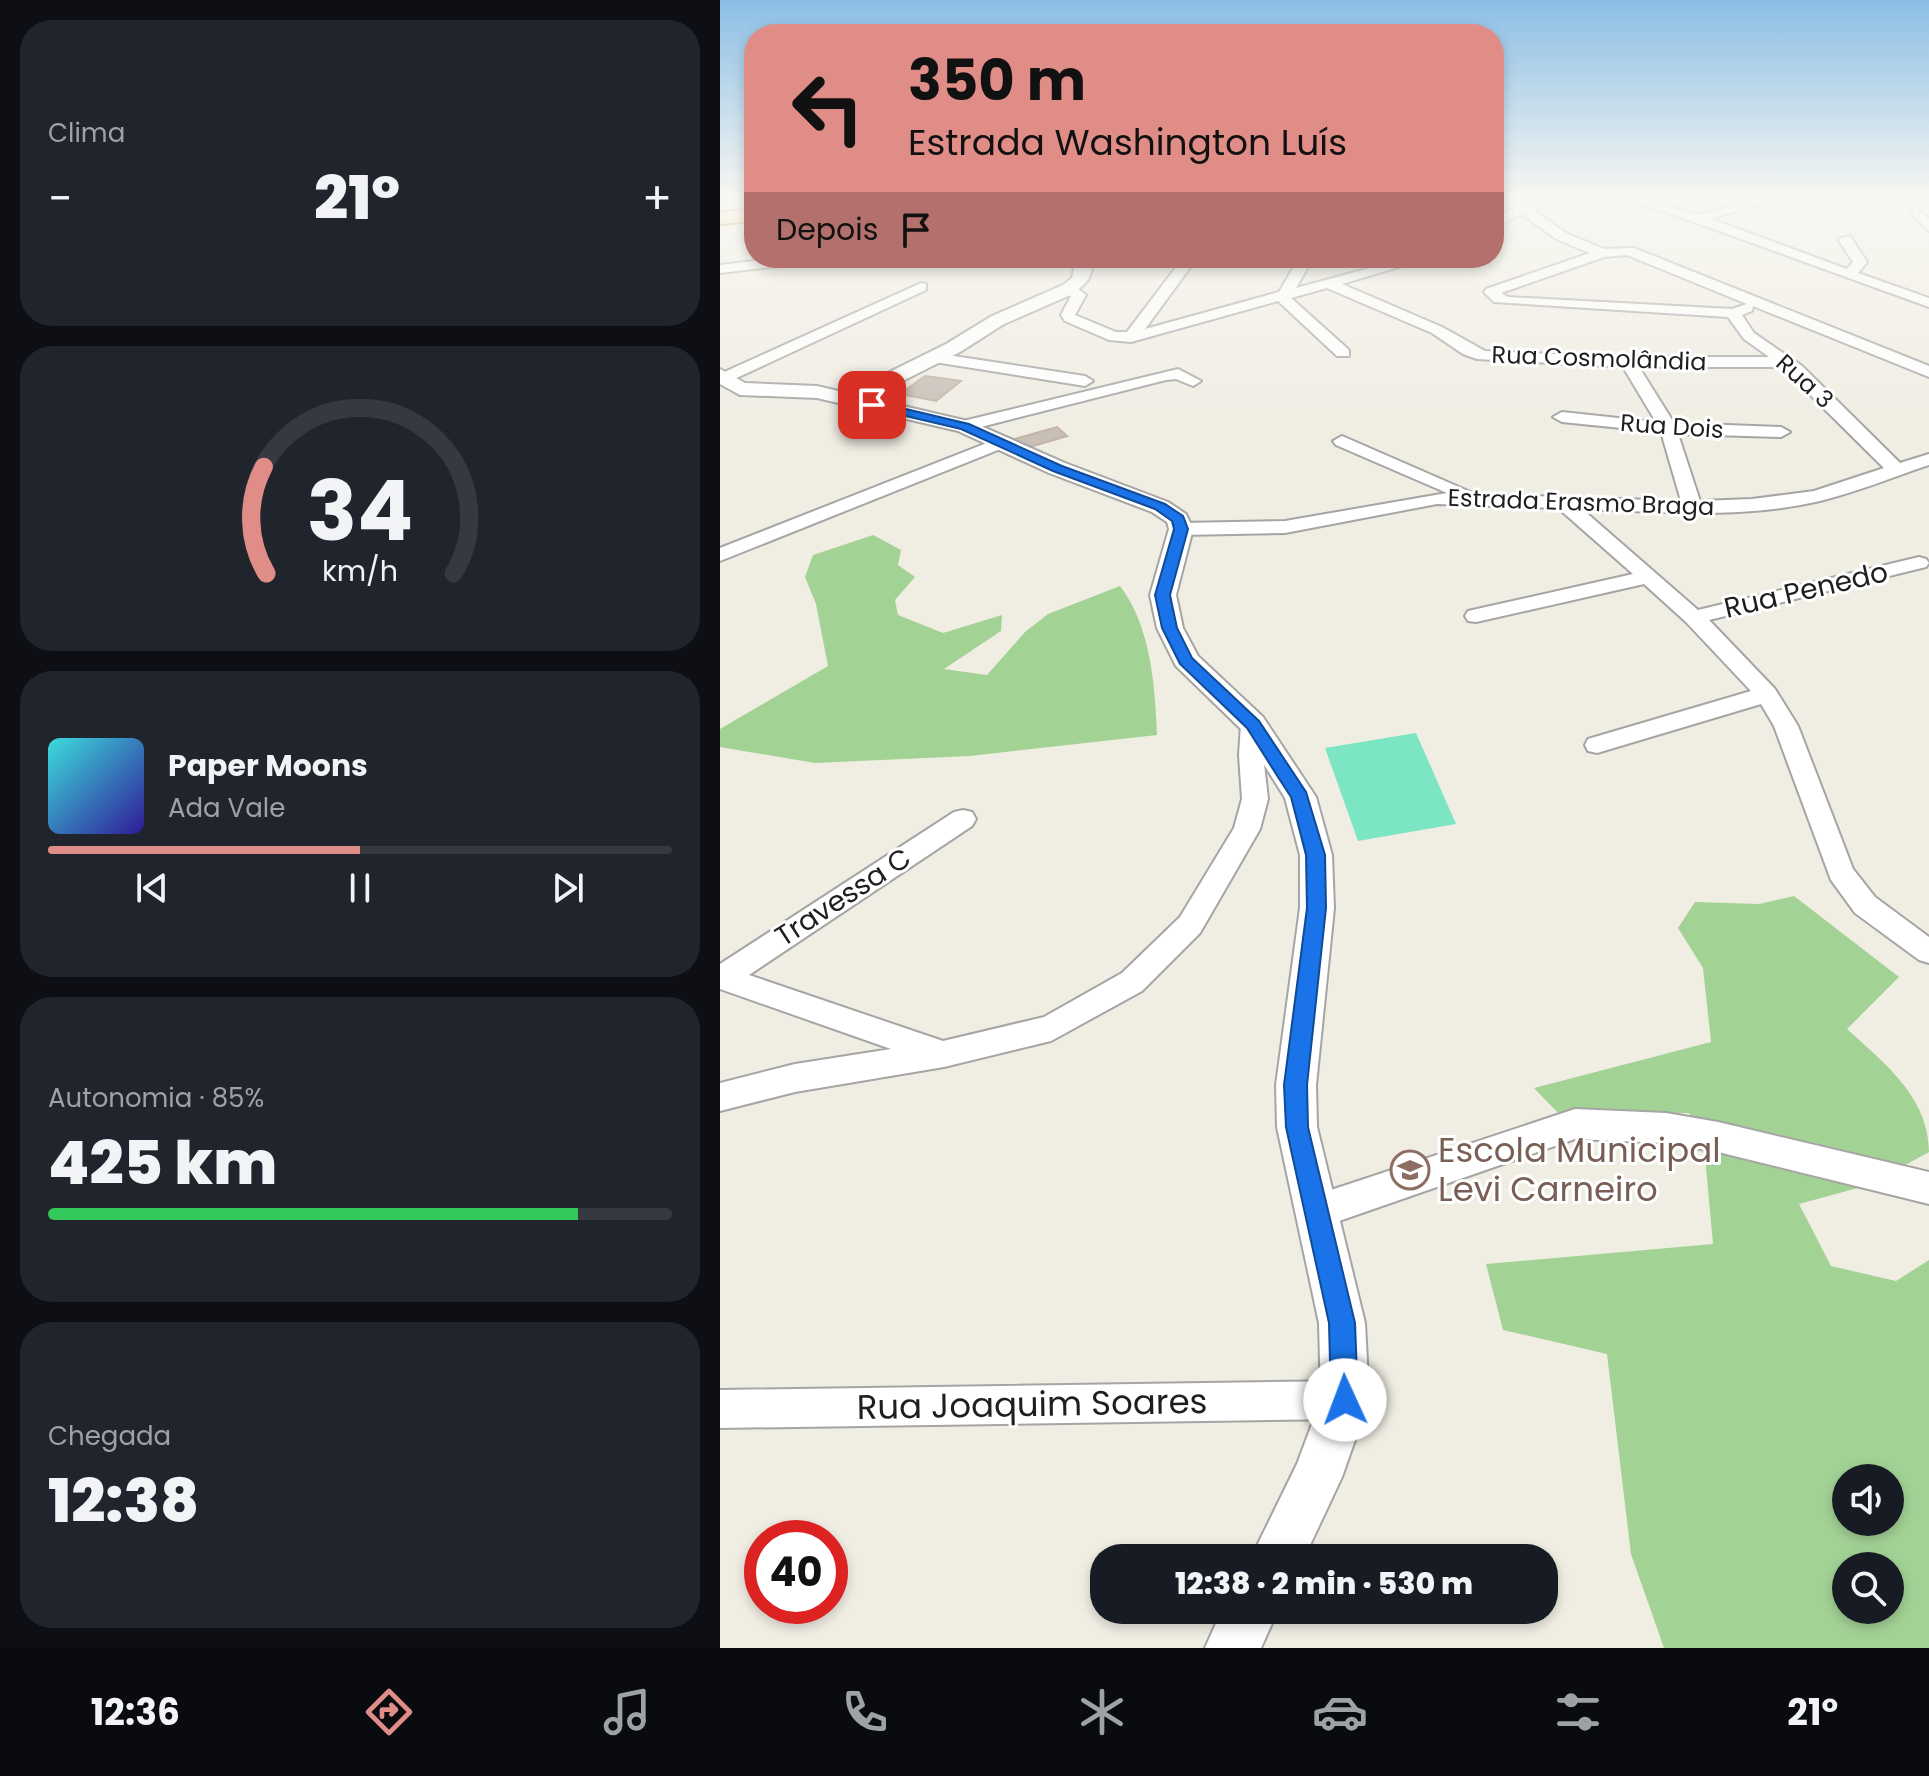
<!DOCTYPE html>
<html lang="pt">
<head>
<meta charset="utf-8">
<style>
  :root { --surface:#171b24; --page:#20242c; --text:#f1f3f6; --muted:#9ea1a6; --line:#363941; --accent:#e08c87 }
  body { margin:0; font-family:Poppins,sans-serif; background:var(--page); color:var(--text); height:100vh; display:flex; flex-direction:column; font-size:30px; white-space:nowrap }
  * { box-sizing:border-box; margin:0 }
  p { font-size:26px; color:var(--muted) }
  .icon { flex:none; width:44px; height:44px; fill:none; stroke:currentColor; stroke-width:2; stroke-linecap:round; stroke-linejoin:round }
  .map { position:relative; flex:1; overflow:hidden }
  .sheet { display:flex; flex-direction:column; gap:20px; padding:20px; background:#0d0f14; width:720px }
  .sheet>* { flex:none }
  .hud { position:absolute; left:24px; top:24px; width:760px; height:244px; border-radius:32px; box-shadow:0 4px 12px #0003; background:#e08c87; color:#111; overflow:hidden }
  .fabs { position:absolute; left:1112px; top:1464px; display:grid; gap:16px }
  .fabs a { display:grid; place-items:center; width:72px; height:72px; border-radius:50%; background:var(--surface); box-shadow:0 4px 12px #0003; font-size:40px }
  .speed { position:absolute; left:24px; top:1520px; display:flex; gap:16px; font-size:40px; font-weight:700; text-align:center }
  .speed>* { display:grid; place-content:center; width:104px; height:104px; border-radius:50%; background:var(--surface); box-shadow:0 4px 12px #0003; line-height:1 }
  .speed .limit { border:12px solid #d22; background:#fff; color:#111 }
  .pin { position:absolute; display:grid; place-items:center; width:68px; height:68px; color:#fff; margin:-34px; border-radius:16px; box-shadow:0 4px 12px #0006 }
  .me { position:absolute; width:88px; margin:-44px; rotate:358deg; stroke-linejoin:round; filter:drop-shadow(0 0 6px #0008) }
  .turn { display:flex; align-items:center; gap:28px; height:168px; padding:0 32px; font-size:36px }
  .turn .icon { width:104px; height:104px; stroke-width:2.5 }
  .turn b { display:block; font-size:56px; line-height:68px }
  .then { display:flex; align-items:center; height:76px; padding:0 32px; background:#0003; gap:16px; font-size:30px }
  .big { font-size:60px; font-weight:800; line-height:1.1 }
  .sheet .card { flex:1; display:flex; flex-direction:column; justify-content:center; gap:12px; min-width:0; padding:0 28px; border-radius:32px; background:var(--page) }
  .sheet .dial { align-items:center; gap:0 }
  .dial svg { height:208px; overflow:visible; fill:none; stroke:var(--line); stroke-width:7; stroke-linecap:round; text-anchor:middle }
  .dial text { fill:var(--text); stroke:none }
  .song { display:flex; align-items:center; gap:24px }
  .cover { width:96px; height:96px; border-radius:12px; background:linear-gradient(135deg,hsl(180 70% 55%),hsl(250 70% 35%)) }
  .played { height:8px; border-radius:4px; background:linear-gradient(90deg,var(--accent) 50%,var(--line) 50%) }
  .keys { display:flex; justify-content:space-around; direction:ltr }
  .heat { display:flex; justify-content:space-between; align-items:center; font-size:44px; direction:ltr }
  .charge { height:12px; border-radius:6px; background:linear-gradient(90deg,#34c759 85%,var(--line) 0) }
  .trip { position:absolute; left:370px; top:1544px; width:468px; height:80px; border-radius:32px; background:var(--surface); box-shadow:0 4px 12px #0003; font-weight:800; line-height:80px; text-align:center }
  .dock { display:flex; height:128px; justify-content:space-around; align-items:center; background:#090b0e; color:var(--muted) }
  .dock .icon { width:56px; height:56px }
  .dock .active { color:var(--accent) }
  .dock b { font-size:36px; color:var(--text) }
  main { display:flex; flex:1; min-height:0 }
  .map>svg:first-child { display:block }
</style>
</head>
<body>
<main>
<section class="sheet">
<div class="card"><p>Clima</p>
<div class="heat"><a>−</a><b class="big">21°</b><a>+</a></div>
</div>
<div class="card dial"><svg viewBox="0 0 100 80">
<path d="M14 69A42 42 0 1 1 86 69"/>
<path d="M14 69A42 42 0 0 1 13 28" stroke="#e08c87"/>
<text x="50" y="56" font-size="32" font-weight="700">34</text>
<text x="50" y="72" font-size="11">km/h</text>
</svg></div>
<div class="card">
<div class="song"><i class="cover"></i><div><b>Paper Moons</b><p>Ada Vale</p></div></div>
<div class="played"></div>
<div class="keys"><svg class="icon" aria-label="previous" viewBox="0 0 24 24"><path d="M18 5L8 12l10 7zM5 5v14"/></svg><svg class="icon" aria-label="pause" viewBox="0 0 24 24"><path d="M8 5v14M16 5v14"/></svg><svg class="icon" aria-label="next" viewBox="0 0 24 24"><path d="M6 5l10 7-10 7zM19 5v14"/></svg></div>
</div>
<div class="card"><p>Autonomia · 85%</p><b class="big">425 km</b><div class="charge"></div></div>
<div class="card"><p>Chegada</p><b class="big">12:38</b></div>
</section>
<div class="map">
<svg width="1209" height="1648" viewBox="0 0 1209 1648">
  <rect width="100%" height="100%" fill="#f0ede3"/>
  <!-- forest -->
  <g fill="#a3d295" fill-rule="evenodd">
    <path d="M153,535L181,550L178,565L195,577L175,600L178,615L223,633L282,615L281,631L224,669L267,675L305,632L328,614L400,586C431,627 435,685 437,735L250,756L95,763L0,747V729L108,666L96,604L85,577L93,555Z"/>
    <path d="M1074,896L1179,977L1127,1029C1164,1063 1209,1097 1209,1152L1149,1185L1079,1204L1111,1266L1176,1281L1209,1260V1648H944L911,1554L887,1354L783,1330L766,1264L993,1244L985,1157L969,1113L841,1116L814,1088L991,1042L983,968L958,928L975,902L1039,904ZM1126,1478H1170V1522H1126ZM1126,1566H1170V1610H1126Z"/>
  </g>
  <!-- pitch -->
  <path fill="#7be5c4" d="M696,733L736,824L638,841L605,748Z"/>
  <!-- building -->
  <g fill="#c8bfb6" stroke="#c3b4a5" stroke-width="2">
    <path d="M205,376L241,381L216,401L180,394Z"/>
    <path d="M337,427L347,436L310,447L291,440Z"/>
  </g>
  <g fill="none" stroke-linecap="round" stroke-linejoin="round">
    <!-- minor casing -->
    <g stroke="#a5a5a5" stroke-width="4">
      <g id="minor">
        <path d="M774,199C785,199 792,202 801,204C808,205 832,199 843,199L813,210L846,233L884,249L914,248L1209,366V377L1033,306L1032,311L1022,315L1034,333L1082,366L1180,463L1209,454V465C1173,477 1137,492 1100,501C1022,519 941,512 862,509L978,610L1199,557L1206,559L1209,563L1206,567L989,620L1055,689L1078,726L1133,869L1155,897L1209,937V963L1199,960L1135,913L1111,880L1054,726L1041,704L877,753L868,751L865,745L868,739L1031,691L966,622L924,584L756,622L748,621L745,616L748,611L913,574L838,508L717,504L565,533L461,535L451,529L461,523L565,521L727,493L616,445L613,441L622,436L755,494L961,501L941,432L842,422L833,417L842,412L936,422L903,367L757,359L743,354L712,333L607,288L571,298L629,350V356H617L558,301L411,342L389,340L345,321L341,315L351,296L342,289L344,286H354L366,295L355,315L396,332H407L463,258H477L425,329L559,292L579,258H593L576,288L687,258H709L622,284L722,327L765,351L908,357H1049L1024,339L1008,317L774,302L764,292L766,289L870,253L836,239L802,214L774,227V218L793,209ZM907,255L1027,304L1012,309L788,297L781,293L884,257ZM919,367H1062L1164,468L1094,491L1032,499L980,501L958,434L1061,437L1070,432L1061,427L954,423Z"/>
        <path d="M900,199H923L979,215L1032,199H1053L991,219L1127,269L1133,262L1118,239L1130,236L1147,262L1138,273L1209,298V307L952,214Z"/>
        <path d="M1196,208L1209,219V231L1190,212Z"/>
        <path d="M59,258H101L94,262L0,273V265Z"/>
        <path d="M201,283L206,284V290L10,381L0,382V374Z"/>
        <path d="M214,353L365,376L373,381L365,386L208,361V355Z"/>
        <path d="M458,369L481,381L473,386L456,379L446,380L245,431L236,426L239,422Z"/>
        <path d="M282,437L291,442L288,446L0,561V548Z"/>
        <path d="M533,716L541,718L545,724L543,755L548,799L540,829L480,933L422,991L331,1041L224,1067L75,1092L0,1111V1083L75,1064L171,1049L0,989V964L234,812L243,810L252,812L256,819L252,826L29,975L223,1041L324,1017L402,973L460,917L514,828L522,799L519,755L521,724L525,718Z"/>
        <path d="M855,1109L946,1113L998,1122L1209,1172V1204L998,1152L946,1143L855,1139L596,1229L584,1224L579,1212L584,1200L596,1195Z"/>
        <path d="M625,1381L639,1386L644,1400L639,1414L625,1419L0,1428V1390Z"/>
      </g>
    </g>
    <!-- tertiary casing -->
    <g stroke="#a5a5a5" stroke-width="4">
      <g id="tertiary">
        <path d="M356,258H372V269L368,280L355,293L284,324L240,352L149,398L252,422L345,463L448,502L466,514L473,529L456,595L463,628L478,656L543,717L596,797L612,855L614,908L596,1085L597,1127L645,1323L649,1400L622,1477L584,1558H531L577,1464L601,1400L599,1323L557,1127L556,1085L580,908V855L565,798L523,731L456,666L437,628L430,595L449,529L447,522L432,512L329,473L238,431L97,398L20,395L0,384V369L25,383L97,386L127,393L226,344L272,316L343,285L352,278Z"/>
        <path d="M502,1610H558L541,1648H485Z"/>
      </g>
    </g>
    <!-- primary casing -->
    <g stroke="#987100" stroke-width="4">
      <path id="primary" d="M34,209V221L0,224V212Z"/>
    </g>
    <!-- minor -->
    <use href="#minor" fill="#fff" fill-rule="evenodd"/>
    <!-- tertiary -->
    <use href="#tertiary" fill="#fff" fill-rule="evenodd"/>
    <!-- primary -->
    <use href="#primary" fill="#ffda99" fill-rule="evenodd"/>
  </g>
  <!-- sky -->
  <linearGradient id="sky" x2="0" y2="1"><stop stop-color="#8bbee5"/><stop offset="0.46" stop-color="#f8f7f2"/><stop offset="1" stop-color="#f8f7f2" stop-opacity="0"/></linearGradient>
  <rect width="1209" height="430" fill="url(#sky)"/>
  <!-- route -->
  <path fill="#1a73e8" stroke="#114b97" stroke-width="2" d="M152,401L249,424L342,466L445,504L463,516L468,529L450,595L457,628L472,658L539,721L586,792L605,855L606,908L587,1085L588,1127L635,1323L638,1400L634,1409L625,1413L615,1409L611,1400L609,1323L566,1127L564,1085L587,908L586,855L571,797L558,777L527,728L460,664L442,628L435,595L454,529L452,521L435,509L333,471L241,429L147,407L146,405Z"/>
  <!-- icons -->
  <defs>
    <g id="school-ring" transform="scale(2)"><circle r="9.5" fill="#fff" stroke="#8d6e63" stroke-width="1.5"/><path d="M0-5L7-2L0 1L-7-2ZM-4 1L0 2.5L4 1V4Q0 6-4 4Z" fill="#8d6e63"/></g>
  </defs>
  <g fill-rule="evenodd">
    <use href="#school-ring" x="690" y="1170"/>
  </g>
  <g text-anchor="middle" dominant-baseline="central" stroke-width="6" stroke-linejoin="round" paint-order="stroke">
    <!-- far-street labels -->
    <g font-size="24" fill="#1e1e1e" stroke="#fff">
      <text transform="translate(879 358) rotate(2)">Rua Cosmolândia</text>
      <text transform="translate(1085 381) rotate(42)">Rua 3</text>
      <text transform="translate(952 426) rotate(4)">Rua Dois</text>
      <text transform="translate(861 502) rotate(2)">Estrada Erasmo Braga</text>
    </g>
    <!-- street labels -->
    <g font-size="28" fill="#1e1e1e" stroke="#fff">
      <text transform="translate(1086 590) rotate(-13)">Rua Penedo</text>
      <text transform="translate(123 897) rotate(-33)">Travessa C</text>
    </g>
    <!-- near-education labels -->
    <g font-size="34" fill="#785e54" stroke="#fff" text-anchor="start">
      <text x="718" y="1150">Escola Municipal<tspan x="718" dy="39">Levi Carneiro</tspan></text>
    </g>
    <!-- near-street labels -->
    <g font-size="34" fill="#1e1e1e" stroke="#fff">
      <text transform="translate(312 1404) rotate(-1)">Rua Joaquim Soares</text>
    </g>
  </g>
</svg>
<div class="fabs">
<a><svg class="icon" aria-label="sound" viewBox="0 0 24 24"><path d="M4 9h4l5-4v14l-5-4H4zM17 9q2 3 0 6"/></svg></a>
<a><svg class="icon" aria-label="search" viewBox="0 0 24 24"><circle cx="10" cy="10" r="6"/><path d="M15 15l6 6"/></svg></a>
</div>
<div class="speed"><div class="limit">40</div></div>
<div class="pin" style="left:152px;top:405px;background:#d93025"><svg class="icon" aria-label="arrive" viewBox="0 0 24 24"><path d="M6 21V4h12l-3 4 3 4H6"/></svg></div>
<svg class="me" style="left:625px;top:1400px" viewBox="-20 -20 40 40"><circle r="19" fill="#fff"/><path d="M0-13L10 11 0 6-10 11z" fill="#1a73e8"/></svg>
<div class="trip">12:38 · 2 min · 530 m</div>
<div class="hud">
<div class="turn"><svg class="icon" aria-label="left" viewBox="0 0 24 24"><path d="M17 20v-9H6M10 6l-5 5 5 5"/></svg><div><b>350 m</b>Estrada Washington Luís</div></div>
<div class="then">Depois<svg class="icon" aria-label="arrive" viewBox="0 0 24 24"><path d="M6 21V4h12l-3 4 3 4H6"/></svg></div>
</div>
</div>
</main>
<nav class="dock">
<b>12:36</b>
<svg class="icon active" aria-label="directions" viewBox="0 0 24 24"><path d="M12 3l9 9-9 9-9-9zM9 14v-3h6M13 9l2 2-2 2"/></svg>
<svg class="icon" aria-label="music" viewBox="0 0 24 24"><path d="M9 18V5l10-2v13"/><circle cx="6" cy="18" r="3"/><circle cx="16" cy="16" r="3"/></svg>
<svg class="icon" aria-label="phone" viewBox="0 0 24 24"><path d="M5 4h4l2 5-3 2q2 4 5 5l2-3 5 2v4C11 20 4 13 5 4z"/></svg>
<svg class="icon" aria-label="climate" viewBox="0 0 24 24"><path d="M12 3v18M4 7l16 10M4 17L20 7"/></svg>
<svg class="icon" aria-label="car" viewBox="0 0 24 24"><path d="M5 17H2v-5l4-1 3-4h7l3 4 3 1v5h-3M9 17h6M6 11h13"/><circle cx="7" cy="17" r="2"/><circle cx="17" cy="17" r="2"/></svg>
<svg class="icon" aria-label="filters" viewBox="0 0 24 24"><path d="M4 7h16M4 17h16"/><circle cx="9" cy="7" r="2"/><circle cx="15" cy="17" r="2"/></svg>
<b>21°</b>
</nav>
</body>
</html>
